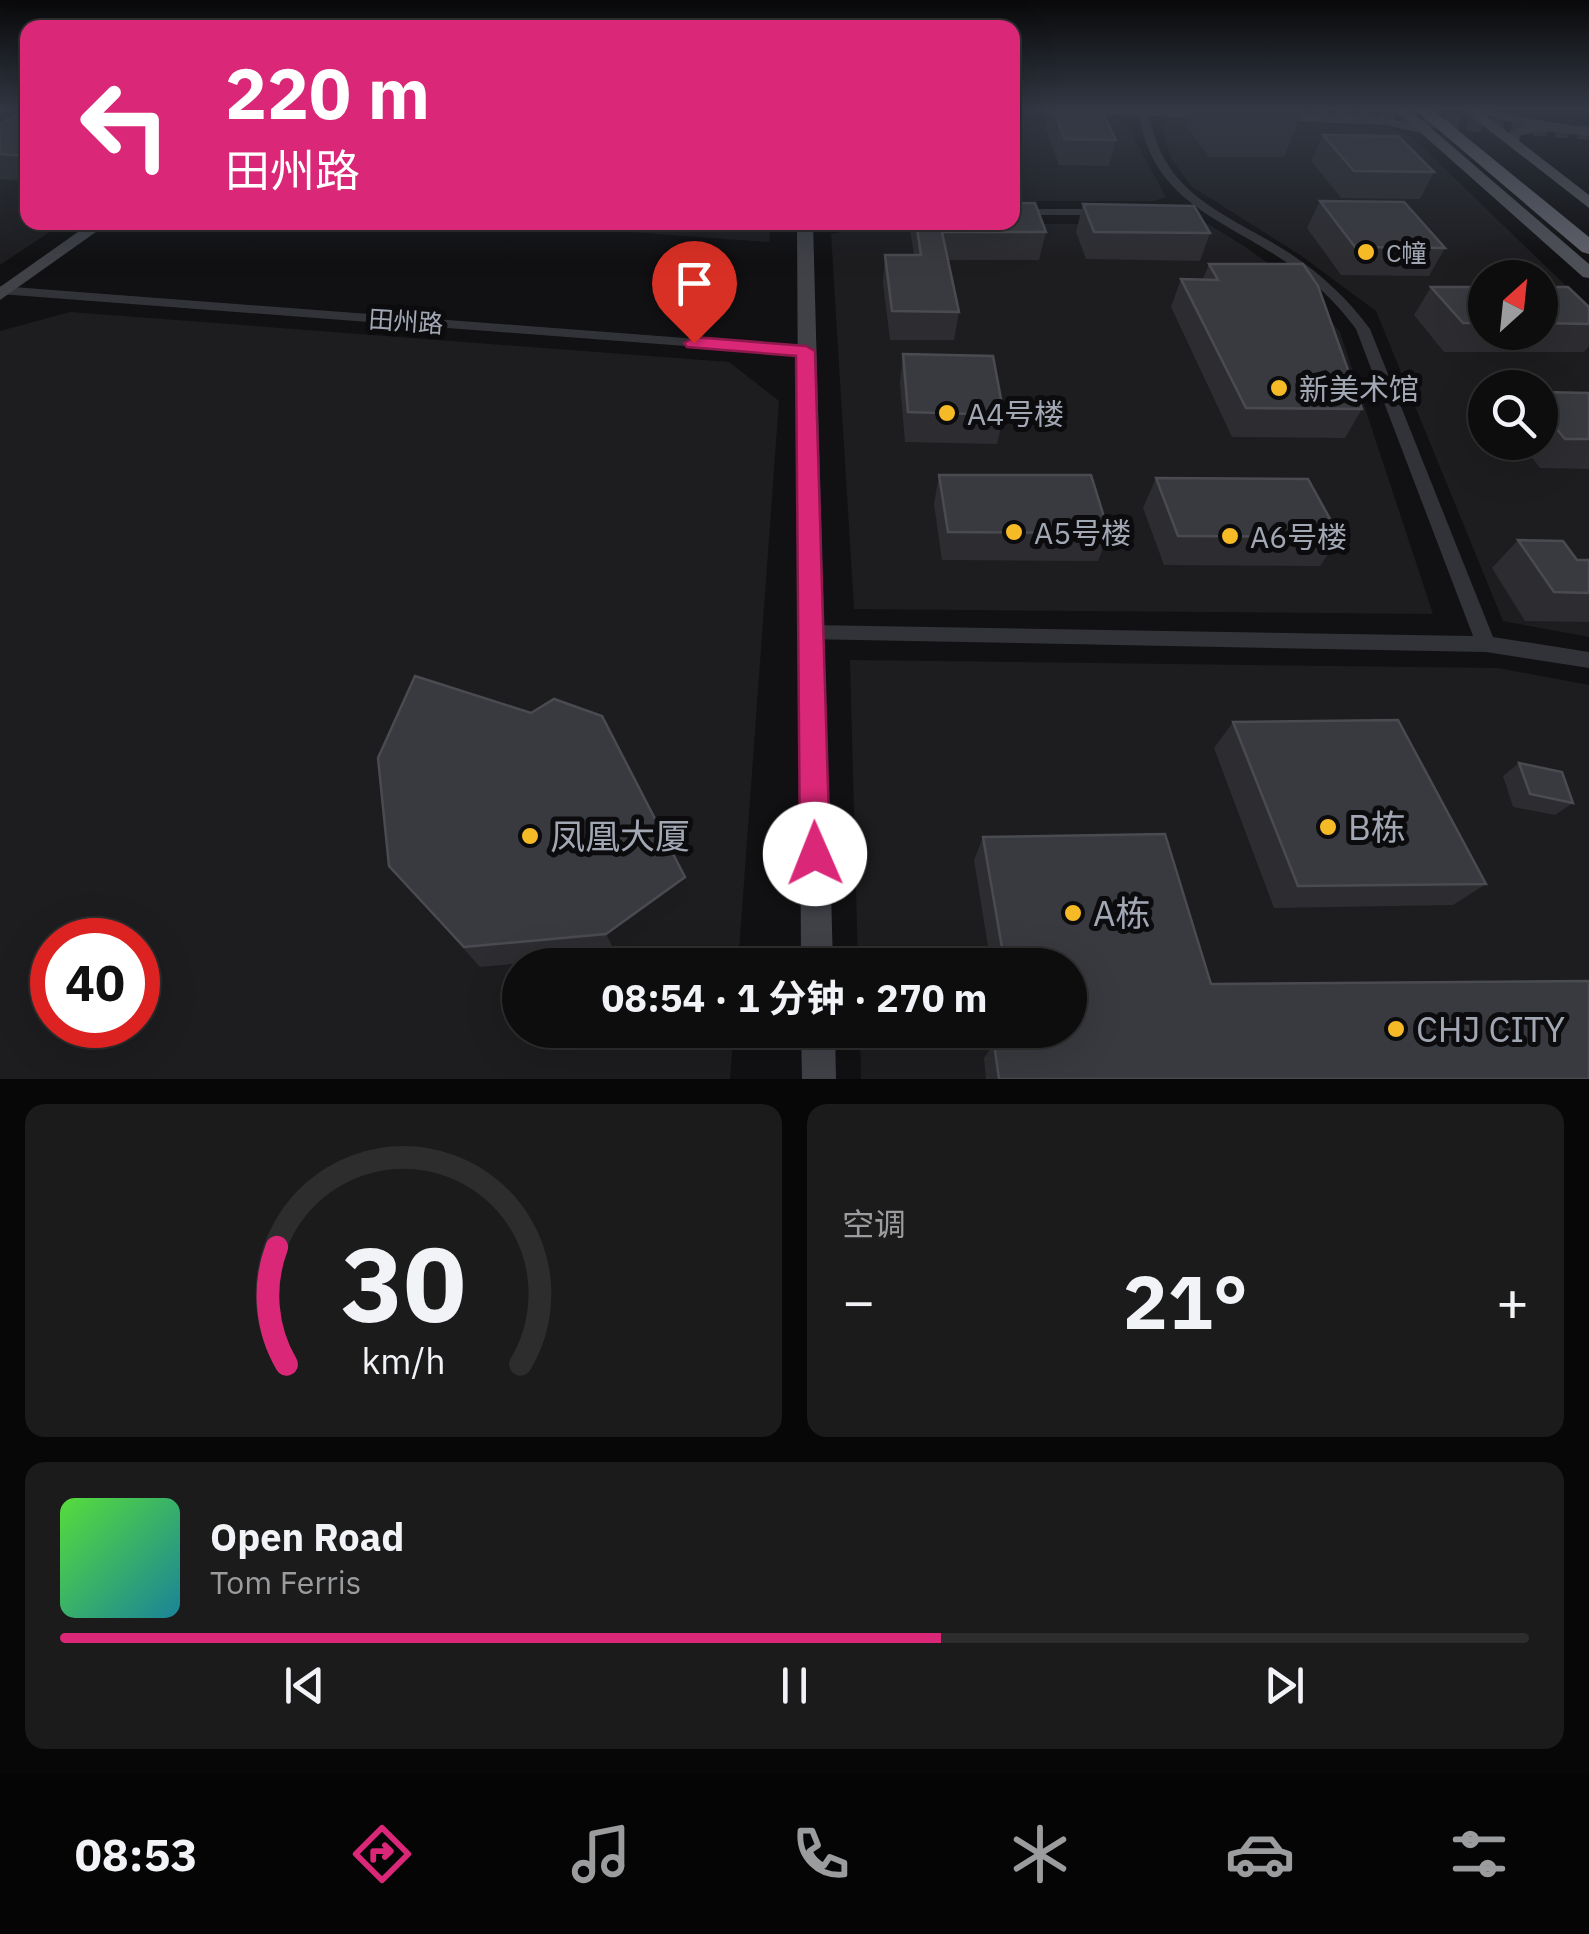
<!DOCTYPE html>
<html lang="zh">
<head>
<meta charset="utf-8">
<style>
  :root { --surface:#0d0d0e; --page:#1b1b1c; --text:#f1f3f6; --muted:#9a9c9e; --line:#2d2d2e; --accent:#db2777 }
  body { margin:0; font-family:"IBM Plex Sans","Noto Sans SC",sans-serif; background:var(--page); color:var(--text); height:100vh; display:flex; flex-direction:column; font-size:38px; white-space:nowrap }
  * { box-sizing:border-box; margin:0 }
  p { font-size:32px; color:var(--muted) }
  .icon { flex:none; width:55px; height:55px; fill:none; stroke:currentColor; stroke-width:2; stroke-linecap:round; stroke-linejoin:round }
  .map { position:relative; height:1079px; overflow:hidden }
  .drawer { display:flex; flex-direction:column; gap:25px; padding:25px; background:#070708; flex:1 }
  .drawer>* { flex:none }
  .banner { position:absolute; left:20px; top:20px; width:1000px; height:210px; border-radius:20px; box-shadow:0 10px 40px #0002,0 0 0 2px var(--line); background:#db2777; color:#fff; overflow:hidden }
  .needle { width:65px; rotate:27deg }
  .controls { position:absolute; left:1468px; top:260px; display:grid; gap:20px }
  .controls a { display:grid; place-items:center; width:90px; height:90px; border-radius:50%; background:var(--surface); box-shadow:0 10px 40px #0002,0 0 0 2px var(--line); font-size:50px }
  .speed { position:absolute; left:30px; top:918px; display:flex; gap:20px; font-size:50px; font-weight:700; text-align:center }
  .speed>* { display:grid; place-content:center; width:130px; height:130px; border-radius:50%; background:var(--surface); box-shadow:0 10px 40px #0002,0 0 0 2px var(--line); line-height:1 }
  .speed .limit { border:15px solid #d22; background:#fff; color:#111 }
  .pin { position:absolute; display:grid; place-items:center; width:85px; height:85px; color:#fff; margin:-102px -42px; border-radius:50% 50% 50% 0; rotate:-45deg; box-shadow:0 0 10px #0007 }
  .pin .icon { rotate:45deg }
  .me { position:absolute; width:110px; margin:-55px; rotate:359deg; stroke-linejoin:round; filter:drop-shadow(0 0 8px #0008) }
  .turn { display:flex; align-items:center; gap:35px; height:210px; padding:0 40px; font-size:45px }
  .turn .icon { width:130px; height:130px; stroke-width:2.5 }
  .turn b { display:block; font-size:70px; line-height:85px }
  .big { font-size:75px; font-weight:700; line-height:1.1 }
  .drawer .widget { flex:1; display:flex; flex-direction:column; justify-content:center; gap:15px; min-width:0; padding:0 35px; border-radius:20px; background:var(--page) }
  .drawer .dial { align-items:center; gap:0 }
  .dial svg { height:260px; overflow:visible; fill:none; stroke:var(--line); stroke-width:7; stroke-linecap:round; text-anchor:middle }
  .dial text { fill:var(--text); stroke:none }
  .song { display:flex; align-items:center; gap:30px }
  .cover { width:120px; height:120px; border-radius:15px; background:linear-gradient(135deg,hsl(110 70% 55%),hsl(190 70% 35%)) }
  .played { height:10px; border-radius:5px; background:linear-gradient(90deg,var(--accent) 60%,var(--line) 60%) }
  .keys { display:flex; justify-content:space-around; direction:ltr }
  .heat { display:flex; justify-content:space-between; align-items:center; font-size:55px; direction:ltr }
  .drawer .tiles { flex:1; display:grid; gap:25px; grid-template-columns:1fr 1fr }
  .widget:last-child { grid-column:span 2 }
  .trip { position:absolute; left:502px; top:948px; width:585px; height:100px; border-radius:50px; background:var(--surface); box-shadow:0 10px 40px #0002,0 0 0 2px var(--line); font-weight:700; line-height:100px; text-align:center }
  .tabs { display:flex; height:160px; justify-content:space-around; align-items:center; background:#050506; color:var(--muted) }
  .tabs .icon { width:70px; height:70px }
  .tabs .active { color:var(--accent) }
  .tabs b { font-size:45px; color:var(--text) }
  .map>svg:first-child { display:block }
</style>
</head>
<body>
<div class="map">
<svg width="1589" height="1079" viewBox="0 0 1589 1079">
  <rect width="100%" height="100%" fill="#111113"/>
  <!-- built -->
  <g fill="#1d1d20" fill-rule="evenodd">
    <path d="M0,109H27L28,222L63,223L0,265Z"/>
    <path d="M1013,110L1110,114L1126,123L1166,197L1154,201H1013Z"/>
    <path d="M1173,118L1388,128L1412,137L1589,308V637L1503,621L1376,311L1300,255L1191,186L1171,158L1161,124ZM1485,278H1540V332H1485ZM1485,388H1540V442H1485Z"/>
    <path d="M549,222L771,223L769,242L547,226Z"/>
    <path d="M873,224H1208L1244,246L1307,291L1340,332L1433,614L854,609L831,234Z"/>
    <path d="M70,312L729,362L779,401L738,965H520V1030H734L730,1079H0V331ZM52,940H138V1025H52Z"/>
    <path d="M850,660L1498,668L1589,685V1079H861L860,1030H1070V965H858Z"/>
  </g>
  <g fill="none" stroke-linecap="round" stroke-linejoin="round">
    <!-- secondary-tunnel -->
    <path stroke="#2e2f33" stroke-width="14" stroke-dasharray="14 8" stroke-linecap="butt" d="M1270,109L1589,133"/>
    <!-- street -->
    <g fill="#323338" fill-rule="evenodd">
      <path d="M1144,109L1149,112C1162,197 1227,213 1291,254C1322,275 1348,299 1370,329L1493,637L1589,652V668L1486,652L804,639L801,633L804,627L811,625L1473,636L1356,329C1336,302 1312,279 1283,260C1218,217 1151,200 1139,112Z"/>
      <path d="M1012,209H1102L1108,212L1102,215H1012Z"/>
      <path d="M0,286L805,347L812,351L805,355L0,294Z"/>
    </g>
    <!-- secondary -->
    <g fill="#404248" fill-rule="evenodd">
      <path d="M1086,109L1219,111L1225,115L1219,119L1092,113Z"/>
      <path d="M1463,109C1505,109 1547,124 1589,128V136L1543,131L1521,135L1517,145L1512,146L1505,142L1509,132L1525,126Z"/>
      <path d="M1271,113L1385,117L1433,130L1426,134L1385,125L1266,120V114Z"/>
      <path d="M92,222H110L0,300V287Z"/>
      <path d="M797,222H813L833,965H801Z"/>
      <path d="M801,1030H835L836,1079H802Z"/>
    </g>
    <!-- primary -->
    <g fill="#4e5057" fill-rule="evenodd">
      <path d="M1394,109H1409L1589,264V278L1583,277Z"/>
      <path d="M1462,109H1478L1589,195V208Z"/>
    </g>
    <!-- highway -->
    <path fill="#5e6069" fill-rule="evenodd" d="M1414,109H1432L1589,237V254L1582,252Z"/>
  </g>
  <!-- wall -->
  <g fill="#2d2d31">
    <path d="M1049,109H1101L1116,140L1109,166L1059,165L1045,127Z"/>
    <path d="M1192,109H1304L1284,157H1209L1186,125Z"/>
    <path d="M28,113V181L0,179V124Z"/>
    <path d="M1323,135L1434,172L1420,199L1341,198L1311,161Z"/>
    <path d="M1320,201L1445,248L1429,276L1341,275L1307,228Z"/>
    <path d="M1083,204L1210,233L1200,261L1086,259L1076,232Z"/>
    <path d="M675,222H723L722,226Z"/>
    <path d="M910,222H1012L1046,232L1039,260H948L959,312L954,340H890L883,283L885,255H914L910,229Z"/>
    <path d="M1209,264L1362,409L1345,438L1232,437L1171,307L1181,279H1203Z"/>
    <path d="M1431,287H1485V332H1540V287L1589,307V346L1584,352H1444L1414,315Z"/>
    <path d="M903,354L1004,415L997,444L905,442L900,383Z"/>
    <path d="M1540,392L1589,393V469L1540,468L1520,442H1540Z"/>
    <path d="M939,475L1109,533L1098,561L942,560L934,504Z"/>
    <path d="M1156,478L1340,537L1320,566L1164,565L1143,508Z"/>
    <path d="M1518,540L1577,560H1589V622L1525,621L1492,568Z"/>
    <path d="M1233,722L1486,884L1453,905L1274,908L1214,748Z"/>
    <path d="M1519,763L1573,803L1555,815L1513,807L1503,776Z"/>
    <path d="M983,837L1211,984L1589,1079H986L984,1058L994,1043H1003L1001,1030H1070V965H991L974,860Z"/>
    <path d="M389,866L685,877L691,899L616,954L480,967Z"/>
  </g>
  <!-- shaded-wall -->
  <g fill="#1c1c1f">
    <path d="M4,184L22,211L0,226V186Z"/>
    <path d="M685,877L691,899L616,954L606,934Z"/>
  </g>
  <!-- building -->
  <g fill="#393a3f" stroke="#4a4b51" stroke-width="2.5">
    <path d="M1053,109H1101L1116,140L1065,139Z"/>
    <path d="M20,112L28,113V156L0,154V124Z"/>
    <path d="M1323,135L1398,136L1434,172L1354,171Z"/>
    <path d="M1320,201L1404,202L1445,248L1355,247Z"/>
    <path d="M1012,203H1035L1046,232H942L959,312L892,311L885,255H921L916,222H1012Z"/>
    <path d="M1083,204L1194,206L1210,233L1094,232Z"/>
    <path d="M1209,264H1303L1318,286L1362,409L1246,408L1181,279L1218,280Z"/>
    <path d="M1431,287H1485V323H1463Z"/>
    <path d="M1540,287H1568L1589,307V324L1540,323Z"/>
    <path d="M903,354L993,356L1004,415L908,412Z"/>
    <path d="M1540,392L1589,393V439H1565L1540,409Z"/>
    <path d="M939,475H1091L1109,533L948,532Z"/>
    <path d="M1156,478L1308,479L1340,537L1178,536Z"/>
    <path d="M1518,540L1563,541L1577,560H1589V593L1554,592Z"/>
    <path d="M415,676L531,713L554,699L602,716L685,877L606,934L464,947L389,866L378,758Z"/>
    <path d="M1398,720L1486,884L1298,886L1233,722Z"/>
    <path d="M1519,763L1562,772L1573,803L1530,794Z"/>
    <path d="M1165,834L1211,984L1589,981V1079H999L994,1043H1018L1015,1030H1070V965H1005L983,837Z"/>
  </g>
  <!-- sky -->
  <linearGradient id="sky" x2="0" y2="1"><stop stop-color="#09090a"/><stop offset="0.42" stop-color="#323844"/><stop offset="1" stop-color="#323844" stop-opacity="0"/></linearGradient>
  <rect width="1589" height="260" fill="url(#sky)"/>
  <!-- route -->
  <path fill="#db2777" stroke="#8e194d" stroke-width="2.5" d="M694,337L806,346L815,351L830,854L826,865L815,869L804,865L800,854L796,356L687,347L684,343Z"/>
  <!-- markers -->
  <g fill="#f6ba26" stroke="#0c0c0e" stroke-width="4">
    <circle cx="1366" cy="252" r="10"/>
    <circle cx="1279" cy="388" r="10"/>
    <circle cx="947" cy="413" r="10"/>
    <circle cx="1014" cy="532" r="10"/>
    <circle cx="1230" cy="536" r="10"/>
    <circle cx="1328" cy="827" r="10"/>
    <circle cx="530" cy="836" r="10"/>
    <circle cx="1073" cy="913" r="10"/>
    <circle cx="1396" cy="1029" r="10"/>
  </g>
  <g text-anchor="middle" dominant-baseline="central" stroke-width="10" stroke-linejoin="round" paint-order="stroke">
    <!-- far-poi labels -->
    <g font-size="25" fill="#a2a7b4" stroke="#0c0c0e" text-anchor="start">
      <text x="1386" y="252">C幢</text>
    </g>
    <!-- far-street labels -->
    <g font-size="25" fill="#a2a7b4" stroke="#0c0c0e">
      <text transform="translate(406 321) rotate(4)">田州路</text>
    </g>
    <!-- poi labels -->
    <g font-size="30" fill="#a2a7b4" stroke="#0c0c0e" text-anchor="start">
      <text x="1299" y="388">新美术馆</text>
      <text x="967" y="413">A4号楼</text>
      <text x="1034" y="532">A5号楼</text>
      <text x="1250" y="536">A6号楼</text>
    </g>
    <!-- near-poi labels -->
    <g font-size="35" fill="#a2a7b4" stroke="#0c0c0e" text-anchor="start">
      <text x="1348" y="827">B栋</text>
      <text x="550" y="836">凤凰大厦</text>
      <text x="1093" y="913">A栋</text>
      <text x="1416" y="1029">CHJ CITY</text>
    </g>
  </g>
</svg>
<div class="controls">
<a><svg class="needle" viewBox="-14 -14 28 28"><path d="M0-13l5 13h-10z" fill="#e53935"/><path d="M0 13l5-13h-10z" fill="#9a9c9e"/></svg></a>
<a><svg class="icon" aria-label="search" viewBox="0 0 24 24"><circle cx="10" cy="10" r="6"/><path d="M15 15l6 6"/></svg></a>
</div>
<div class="speed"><div class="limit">40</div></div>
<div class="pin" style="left:694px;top:343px;background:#d93025"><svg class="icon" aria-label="arrive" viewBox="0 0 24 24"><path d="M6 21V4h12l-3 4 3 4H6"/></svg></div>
<svg class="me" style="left:815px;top:854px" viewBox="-20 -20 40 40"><circle r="19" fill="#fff"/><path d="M0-13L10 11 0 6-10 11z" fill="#db2777"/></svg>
<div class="trip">08:54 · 1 分钟 · 270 m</div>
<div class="banner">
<div class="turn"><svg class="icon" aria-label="left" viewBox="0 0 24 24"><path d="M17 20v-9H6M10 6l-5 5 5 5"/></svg><div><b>220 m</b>田州路</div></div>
</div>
</div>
<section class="drawer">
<div class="tiles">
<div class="widget dial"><svg viewBox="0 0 100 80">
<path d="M14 69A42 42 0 1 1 86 69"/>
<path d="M14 69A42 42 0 0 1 11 33" stroke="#db2777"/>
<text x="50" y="56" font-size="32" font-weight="700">30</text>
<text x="50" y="72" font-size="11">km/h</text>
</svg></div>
<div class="widget"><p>空调</p>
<div class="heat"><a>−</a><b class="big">21°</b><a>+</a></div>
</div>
<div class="widget">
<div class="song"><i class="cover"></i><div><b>Open Road</b><p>Tom Ferris</p></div></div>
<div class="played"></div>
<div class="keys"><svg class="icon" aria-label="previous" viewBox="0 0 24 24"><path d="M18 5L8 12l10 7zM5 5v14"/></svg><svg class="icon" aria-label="pause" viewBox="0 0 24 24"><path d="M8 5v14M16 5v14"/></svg><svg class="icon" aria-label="next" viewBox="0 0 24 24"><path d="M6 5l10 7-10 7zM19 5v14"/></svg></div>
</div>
</div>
</section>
<nav class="tabs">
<b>08:53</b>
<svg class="icon active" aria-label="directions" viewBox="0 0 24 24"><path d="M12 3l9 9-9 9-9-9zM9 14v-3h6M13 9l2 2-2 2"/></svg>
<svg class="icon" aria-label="music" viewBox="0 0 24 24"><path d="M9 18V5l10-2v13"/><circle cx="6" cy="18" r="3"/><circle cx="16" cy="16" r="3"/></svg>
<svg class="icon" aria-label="phone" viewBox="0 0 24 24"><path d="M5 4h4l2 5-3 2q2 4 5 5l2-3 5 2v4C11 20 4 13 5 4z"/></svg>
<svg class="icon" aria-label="climate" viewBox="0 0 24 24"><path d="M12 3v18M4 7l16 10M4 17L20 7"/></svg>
<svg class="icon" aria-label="car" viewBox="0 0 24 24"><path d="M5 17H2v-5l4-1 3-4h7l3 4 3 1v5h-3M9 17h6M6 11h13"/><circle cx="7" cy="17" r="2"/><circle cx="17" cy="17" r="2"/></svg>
<svg class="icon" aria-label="filters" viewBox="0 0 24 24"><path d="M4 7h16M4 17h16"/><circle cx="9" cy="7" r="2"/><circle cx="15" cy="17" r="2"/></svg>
</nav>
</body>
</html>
